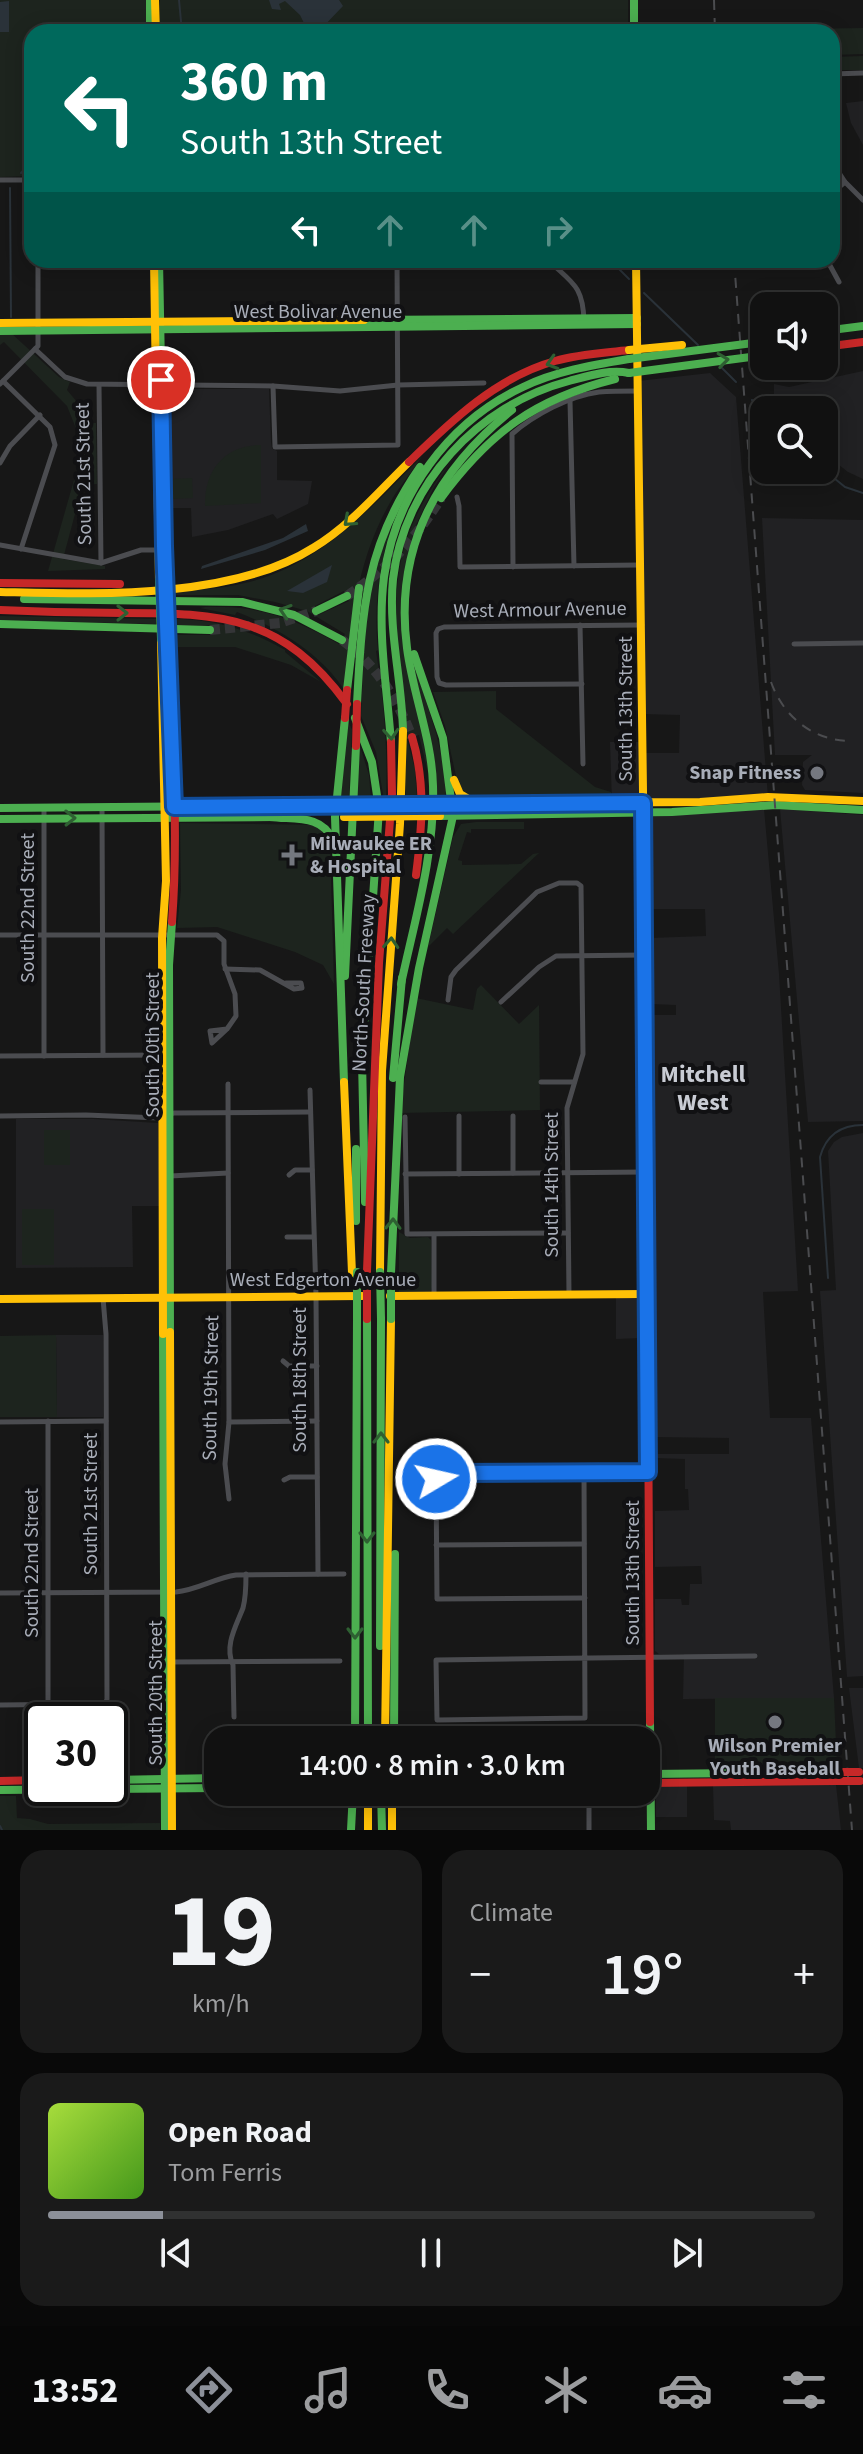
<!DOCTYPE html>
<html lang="en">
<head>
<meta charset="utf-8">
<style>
  :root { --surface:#111; --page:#1a1a1a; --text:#f1f3f6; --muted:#9c9d9f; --line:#303131; --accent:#8c9099 }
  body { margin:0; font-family:"Source Sans 3",sans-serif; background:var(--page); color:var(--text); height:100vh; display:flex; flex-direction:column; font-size:30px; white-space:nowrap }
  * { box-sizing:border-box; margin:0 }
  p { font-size:26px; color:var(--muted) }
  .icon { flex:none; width:44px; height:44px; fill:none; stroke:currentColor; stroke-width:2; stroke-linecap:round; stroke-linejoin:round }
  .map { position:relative; height:1830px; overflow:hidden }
  .drawer { display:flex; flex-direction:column; gap:20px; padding:20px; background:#090909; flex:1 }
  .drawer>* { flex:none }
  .banner { position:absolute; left:24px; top:24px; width:816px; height:244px; border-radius:24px; box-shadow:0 4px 20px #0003,0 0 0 2px var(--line); background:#00695c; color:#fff; overflow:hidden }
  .tools { position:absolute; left:750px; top:292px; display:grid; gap:16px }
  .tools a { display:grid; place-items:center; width:88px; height:88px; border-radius:16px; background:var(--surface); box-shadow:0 4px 20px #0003,0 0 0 2px var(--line); font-size:40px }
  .speed { position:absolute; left:24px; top:1702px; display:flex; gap:16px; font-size:40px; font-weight:700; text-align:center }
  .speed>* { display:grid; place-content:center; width:104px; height:104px; border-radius:50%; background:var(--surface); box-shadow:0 4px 20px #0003,0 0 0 2px var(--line); line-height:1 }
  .speed .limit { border:4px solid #111; border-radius:12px; background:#fff; color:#111 }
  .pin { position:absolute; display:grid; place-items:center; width:68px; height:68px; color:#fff; margin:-34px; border:4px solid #fff; border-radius:50%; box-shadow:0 2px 8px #0007 }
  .me { position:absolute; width:88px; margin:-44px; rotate:81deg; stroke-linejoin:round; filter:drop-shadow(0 0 6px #0008) }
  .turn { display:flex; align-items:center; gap:28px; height:168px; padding:0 24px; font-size:36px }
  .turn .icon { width:104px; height:104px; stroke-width:2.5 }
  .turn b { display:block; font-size:56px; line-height:68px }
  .lanes { display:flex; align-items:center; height:76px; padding:0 24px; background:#0003; justify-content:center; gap:40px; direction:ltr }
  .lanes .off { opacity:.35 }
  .big { font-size:60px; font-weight:600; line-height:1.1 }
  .drawer .widget { flex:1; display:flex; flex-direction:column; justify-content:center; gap:12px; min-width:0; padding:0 28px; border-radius:24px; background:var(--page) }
  .drawer .dial { align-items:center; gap:0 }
  .dial b { font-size:104px; line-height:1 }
  .song { display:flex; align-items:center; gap:24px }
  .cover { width:96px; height:96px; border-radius:12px; background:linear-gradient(135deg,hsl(80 70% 55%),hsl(100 70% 35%)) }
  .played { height:8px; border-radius:4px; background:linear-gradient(90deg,var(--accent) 15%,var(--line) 15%) }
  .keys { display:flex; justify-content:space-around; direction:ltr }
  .heat { display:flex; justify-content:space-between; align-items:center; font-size:44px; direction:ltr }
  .drawer .tiles { flex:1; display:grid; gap:20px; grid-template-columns:1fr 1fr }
  .widget:last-child { grid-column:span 2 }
  .trip { position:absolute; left:204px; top:1726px; width:456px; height:80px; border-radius:24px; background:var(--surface); box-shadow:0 4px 20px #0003,0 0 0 2px var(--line); font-weight:600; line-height:80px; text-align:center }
  .tabs { display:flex; height:128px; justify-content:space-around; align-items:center; background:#070707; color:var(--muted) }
  .tabs .icon { width:56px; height:56px }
  .tabs .on { color:var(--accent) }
  .tabs b { font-size:36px; color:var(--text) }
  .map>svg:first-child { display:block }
</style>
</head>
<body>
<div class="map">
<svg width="863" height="1830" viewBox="0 0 863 1830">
  <rect width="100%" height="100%" fill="#171717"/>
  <!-- built -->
  <g fill="#212123">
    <path d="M863,101V145L851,123L846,103Z"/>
    <path d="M863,371V479L848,472L824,453V410H780L774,404V384L789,387Z"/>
    <path d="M710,373L736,397L768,797L612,803L610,742H643V753H679L680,715L642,714L638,381Z"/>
    <path d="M169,389H269L271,442L272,448L277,451V480L312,481L308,504L277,519L273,514L228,530L192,537L191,508H166L165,391Z"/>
    <path d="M762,518L863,520V793L805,790L802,785L803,762L812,755H775Z"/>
    <path d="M764,809L779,974L798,1291L763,1292L770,1418H811L834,1698L683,1699L684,1654H659L655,1651V1599H681L682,1605H689L690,1584H702L701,1566L655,1567V1511L689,1510L688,1489H685V1459L654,1458V1454H729V1438L654,1437L651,1015H676V1005L651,1004L650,938L706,936L705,909H650L649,819L653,817Z"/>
    <path d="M780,809L863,815V1121L808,1122Z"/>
    <path d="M16,1119H94L158,1123L160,1206H132L133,1267L16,1268Z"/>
    <path d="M863,1133V1676L847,1677L820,1291L836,1290L828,1151L834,1142L842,1137Z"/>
    <path d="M616,1297L641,1299V1338L616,1339Z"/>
    <path d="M56,1335H103V1417H57Z"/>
    <path d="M849,1688H863V1768H859Z"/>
    <path d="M836,1785L841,1830H731L730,1821L714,1820L713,1786Z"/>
    <path d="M687,1786V1817H656V1787Z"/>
  </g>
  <!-- green -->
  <g fill="#1d241e" fill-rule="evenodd">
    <path d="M0,0H146L147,32H32V176L0,177Z"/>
    <rect x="160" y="0" width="468" height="32"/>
    <path d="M863,28V54L832,55V32L736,30Z"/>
    <path d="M863,56V70H832V57Z"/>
    <path d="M0,333H11L59,377L70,382L67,390L77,402L85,423H96L97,484H83L63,559L105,566V569L48,571L78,466L77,431L67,406L4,342L0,345Z"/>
    <path d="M261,445V503L205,506C204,471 224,445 261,445Z"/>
    <path d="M422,456C414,470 400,485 391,501C356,561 351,623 345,691C322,654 277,627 237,612L235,615L200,608C206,606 216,607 224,607C268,608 302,623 339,644L345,634L307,611L275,602L238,595H171V592C196,590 220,589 245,583C319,566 371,508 422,456ZM344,591L349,601L318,615L315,606Z"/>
    <path d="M454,457L434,487L415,527L402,589L427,758V769L419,735L407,739L415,769L417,799L406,800C404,761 401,722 399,683C396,638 392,592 404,548C414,514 432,485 454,457Z"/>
    <path d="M192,478L193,498L173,499V479Z"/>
    <path d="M397,510C380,557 373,601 378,650L376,651C384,701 388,749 386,800H384L376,752L361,716L366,602L378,552Z"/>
    <path d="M0,616L156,619V624L0,620Z"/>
    <path d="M171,619C214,619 248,629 285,650V652L321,682L291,665L235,647H174L171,635H210V625H173Z"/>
    <path d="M413,659L436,733L448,784V791L441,799H437Z"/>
    <path d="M496,691V709L595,787L611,792L612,797L469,796L458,785L445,726L433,692Z"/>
    <path d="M348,721L352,730L349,800H345L341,796Z"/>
    <path d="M360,746L369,775L371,800H356Z"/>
    <path d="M476,822H524V829H471V833L467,832L458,860L462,861V865L521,864L533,854L539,853L453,934L447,928L428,947L453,837L461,824Z"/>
    <path d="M180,823L322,825L330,841L334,984L323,965L295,952L217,927L177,928L181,890Z"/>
    <path d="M481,985L519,1024L539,1005L540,1110L400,1113L416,998L473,1010L477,989Z"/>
    <rect x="44" y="1130" width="26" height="35"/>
    <rect x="22" y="1209" width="32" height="56"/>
    <path d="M399,1232L410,1238L428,1237L431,1240L432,1287L430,1293L399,1292Z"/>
    <path d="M56,1335L57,1417H0V1336Z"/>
    <path d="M715,1698H834L837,1766L715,1768Z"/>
    <path d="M0,1796H16L17,1818L30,1819L48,1824L160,1823V1830H0Z"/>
  </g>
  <!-- water -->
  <g fill="#2a3239">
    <path d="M269,0H339L343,6L319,31L305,25L300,15L285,1L279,4L281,10L272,9Z"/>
    <path d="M9,1V32H0V2Z"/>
    <path d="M306,524L308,531L265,550L201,569L202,566L283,538Z"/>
    <path d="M332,565L327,582L303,593L287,591Z"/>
  </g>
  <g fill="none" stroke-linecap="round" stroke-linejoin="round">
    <!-- stream -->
    <g stroke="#2a3239" stroke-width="2">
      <path d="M179,0L182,32"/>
      <path d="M21,173L32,161"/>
      <path d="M10,188L11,317"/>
      <path d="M610,260L629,279"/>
      <path d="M644,293L698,345"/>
      <path d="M720,366L736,382"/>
      <path d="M752,400L764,412"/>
      <path d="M824,470L845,487L863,493"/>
      <path d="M828,1278L820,1157C826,1135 841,1125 863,1125"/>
      <path d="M0,1826L2,1830"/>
    </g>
    <!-- highway-tunnel -->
    <g stroke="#343537" stroke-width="10" stroke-dasharray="10 5" stroke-linecap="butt">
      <path d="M347,596C389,567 414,541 441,498"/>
      <path d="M210,630L280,623L316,611"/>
      <path d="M342,640C376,665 397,698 412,737"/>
    </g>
    <!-- street -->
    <g stroke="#4b4c50" stroke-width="5">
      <path d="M832,74L863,73"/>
      <path d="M832,162L845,182L863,200"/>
      <path d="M0,180H32"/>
      <path d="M832,193L845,182"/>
      <path d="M548,260C572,283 583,285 584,321"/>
      <path d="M827,260L839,282"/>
      <path d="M35,349L65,377L87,384L273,386L340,391L398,385L484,383"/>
      <path d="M3,381L50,427L55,445L21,549"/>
      <path d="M0,384L38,346V260"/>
      <path d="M99,385L101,563"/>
      <path d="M273,386L275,447L398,445L397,260"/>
      <path d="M570,401L574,566"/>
      <path d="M0,463L10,446L40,415"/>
      <path d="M457,497L459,506L460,567L640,565"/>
      <path d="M0,545L101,563L141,550H159"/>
      <path d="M513,567L512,434C534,415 569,396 599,392C612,391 625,391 638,391"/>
      <path d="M580,625L583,764"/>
      <path d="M794,644L863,643"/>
      <path d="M582,684L446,685L439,683L437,677L436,633L438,629L444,627L642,625"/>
      <path d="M44,808V1056"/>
      <path d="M102,808L103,1055"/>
      <path d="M0,935H217L224,941V964L235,994L236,1016L227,1029L212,1043L210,1031L227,1029"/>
      <path d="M225,969L260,970L294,989L302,988L301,983H286"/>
      <path d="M448,1000L451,977L456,970L537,892L559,883H577L581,886L583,1054L567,1108L569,1294"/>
      <path d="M501,1002L539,967L556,956L644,955"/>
      <path d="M0,1056L163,1055"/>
      <path d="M541,1082H574"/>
      <path d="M228,1084L229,1422L225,1464L229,1499"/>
      <path d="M310,1090L316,1296L318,1574"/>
      <path d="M0,1116L86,1115L159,1118L174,1113L310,1112"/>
      <path d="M459,1116V1174"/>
      <path d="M513,1116V1173"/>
      <path d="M405,1117L407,1234L568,1233"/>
      <path d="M405,1174L646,1172"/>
      <path d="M289,1175L295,1170H312"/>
      <path d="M170,1176L228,1173"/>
      <path d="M287,1237H313"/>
      <path d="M434,1296V1235"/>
      <path d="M283,1361L289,1366H317"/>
      <path d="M48,1421V1705"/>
      <path d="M0,1422L106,1421"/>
      <path d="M229,1422L317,1421"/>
      <path d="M584,1473C584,1554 584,1636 585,1718L437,1720L436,1660L755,1656"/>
      <path d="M284,1480L290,1477H317"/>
      <path d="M436,1545L584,1544"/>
      <path d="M0,1593L176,1592C197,1590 215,1578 236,1575L344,1574"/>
      <path d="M585,1598L437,1599L436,1478L441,1474L450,1473L648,1472"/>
      <path d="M169,1662L340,1661"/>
      <path d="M0,1705L90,1704L104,1708L107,1699L106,1334L103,1298"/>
      <path d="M234,1717L233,1665C224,1646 236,1626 243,1608C246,1597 246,1586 246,1574"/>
      <path d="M589,1830V1792"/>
    </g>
    <!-- fast -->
    <g stroke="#4caf50" stroke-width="8">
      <path d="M150,0V32"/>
      <path d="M634,0V32"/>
      <path d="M159,260L165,580"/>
      <path d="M364,320L637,318"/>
      <path d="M0,331L637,324"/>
      <path d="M824,331L863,326"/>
      <path d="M752,337L764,336"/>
      <path d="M441,498C490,432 535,399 615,379"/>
      <path d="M24,599L242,602L294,615L342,640"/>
      <path d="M316,611L347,596"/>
      <path d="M0,624L210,630"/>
      <path d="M347,690L359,588"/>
      <path d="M357,704C362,611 365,546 420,467"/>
      <path d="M355,718L372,762L379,809L362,1060L365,1202"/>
      <path d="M403,731C402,680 388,630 393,579C404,484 478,405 569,381C588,376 609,369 629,373"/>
      <path d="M391,742C387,688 377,631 384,577C395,495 448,422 523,387C556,371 593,365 629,359"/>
      <path d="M0,808L338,805"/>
      <path d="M440,816L672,812L776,805L863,810"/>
      <path d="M270,817C295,820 321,814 333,840"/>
      <path d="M0,819L274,817"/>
      <path d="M644,867L648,1392"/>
      <path d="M345,976L356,746"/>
      <path d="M401,984C415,919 435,853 433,786C432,739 413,695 407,648C394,549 436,471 512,410"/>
      <path d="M393,1078L402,978"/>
      <path d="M344,1082L335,817L345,718"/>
      <path d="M356,1149V1221"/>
      <path d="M391,1273L400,1077L419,968L453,816L443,738L414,654"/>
      <path d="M367,1319L368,1740"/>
      <path d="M170,1332L169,965L172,922"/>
      <path d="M163,1334L165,1830"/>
      <path d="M380,1646L381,1319"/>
      <path d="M650,1722L651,1830"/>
      <path d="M355,1740L357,1319"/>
      <path d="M394,1740L395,1554"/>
      <path d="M649,1774L835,1772"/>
      <path d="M110,1780L218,1778"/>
      <path d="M0,1790L218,1788"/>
      <path d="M381,1792L382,1830"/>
      <path d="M351,1830L353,1792"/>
    </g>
    <!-- slow -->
    <g stroke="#ffc107" stroke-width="8">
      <path d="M155,0L156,32"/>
      <path d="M154,260L159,580"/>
      <path d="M636,260L644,867"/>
      <path d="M0,323L364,320"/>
      <path d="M0,592C94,594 231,600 313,548C350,526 378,492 409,462"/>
      <path d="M161,639L166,881L162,938L163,1334"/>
      <path d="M454,780L460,794L470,800L521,803"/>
      <path d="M518,803L700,802L768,797L863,801"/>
      <path d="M344,1082L352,1273"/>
      <path d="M380,1272L382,1071L400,824L403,731"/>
      <path d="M390,1296L647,1294"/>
      <path d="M0,1299L362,1296"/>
      <path d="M170,1332L172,1830"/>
      <path d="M385,1740L391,1319"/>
      <path d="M368,1792V1830"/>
      <path d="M392,1792V1830"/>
    </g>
    <!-- jam -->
    <g stroke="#c62828" stroke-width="8">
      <path d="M824,347L863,342"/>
      <path d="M409,462C451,421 497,377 555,361C579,354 604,353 629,350"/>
      <path d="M0,583L120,584"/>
      <path d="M0,610C41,612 81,613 122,613C222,613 283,616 347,704"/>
      <path d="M167,639C172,733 179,828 172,922"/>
      <path d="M412,737C426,783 422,828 416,875"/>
      <path d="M367,1271L379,963L392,794L391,742"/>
      <path d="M648,1392L650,1722"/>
      <path d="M0,1781L42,1780"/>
      <path d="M650,1783L836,1781"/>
    </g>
    <!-- rail -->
    <g stroke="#4b4c4f" stroke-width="2" stroke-dasharray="10 8" stroke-linecap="butt">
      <path d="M714,0L715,32"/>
      <path d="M734,260L852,1830"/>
      <path d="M771,682C783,716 812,740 849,741"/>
    </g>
    <!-- fast-bridge -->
    <g stroke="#4caf50" stroke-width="8">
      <path d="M629,359L753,343"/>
      <path d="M629,373L758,356"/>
      <path d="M159,580L161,639"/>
      <path d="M357,1272V1319"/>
      <path d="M380,1272L381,1319"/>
      <path d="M391,1273V1319"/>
    </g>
    <!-- slow-bridge -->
    <g stroke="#ffc107" stroke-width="8">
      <path d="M629,350L682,345"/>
      <path d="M344,805L441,804"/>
      <path d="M344,817L440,816"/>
    </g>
    <!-- jam-bridge -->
    <g stroke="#c62828" stroke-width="8">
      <path d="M165,580L167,639"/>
      <path d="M345,718L347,690"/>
      <path d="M356,746L357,704"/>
      <path d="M367,1271V1319"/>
      <path d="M835,1772H859"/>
      <path d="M836,1781H860"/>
    </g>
  </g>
  <!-- one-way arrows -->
  <defs><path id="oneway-chevron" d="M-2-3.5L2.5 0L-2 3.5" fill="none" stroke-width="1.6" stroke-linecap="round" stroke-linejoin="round" transform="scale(2)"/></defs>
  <g stroke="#2e6032">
    <use href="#oneway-chevron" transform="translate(723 360) rotate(-7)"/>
    <use href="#oneway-chevron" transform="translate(552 363) rotate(163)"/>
    <use href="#oneway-chevron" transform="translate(349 521) rotate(138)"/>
    <use href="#oneway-chevron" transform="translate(285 611) rotate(-162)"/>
    <use href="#oneway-chevron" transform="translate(122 613)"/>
    <use href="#oneway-chevron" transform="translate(391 734) rotate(86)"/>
    <use href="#oneway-chevron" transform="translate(70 818) rotate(-1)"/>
    <use href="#oneway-chevron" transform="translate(391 943) rotate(-86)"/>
    <use href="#oneway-chevron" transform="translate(393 1224) rotate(-89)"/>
    <use href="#oneway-chevron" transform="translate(381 1438) rotate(-90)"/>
    <use href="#oneway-chevron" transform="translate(367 1537) rotate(90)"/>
    <use href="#oneway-chevron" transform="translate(355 1633) rotate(90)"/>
  </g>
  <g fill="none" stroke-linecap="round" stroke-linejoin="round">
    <!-- route casing -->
    <g stroke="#114b97" stroke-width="20">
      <path id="route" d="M161,380L164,546L174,807L643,803L648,1472L450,1473L441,1474L436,1479"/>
    </g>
    <!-- route -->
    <use href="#route" stroke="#1a73e8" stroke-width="14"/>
  </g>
  <!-- markers -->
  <g fill="#757880" stroke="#111113" stroke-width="3">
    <circle cx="817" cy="773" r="8"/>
    <path d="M288 843h8v8h8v8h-8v8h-8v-8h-8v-8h8z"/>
    <circle cx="775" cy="1722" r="8"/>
  </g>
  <g text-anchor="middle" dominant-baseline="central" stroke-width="8" stroke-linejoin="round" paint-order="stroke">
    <!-- street labels -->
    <g font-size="20" fill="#a8adb8" stroke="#111113">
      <text x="318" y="312">West Bolivar Avenue</text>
      <text transform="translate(84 474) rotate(-91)">South 21st Street</text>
      <text transform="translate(540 610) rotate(-1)">West Armour Avenue</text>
      <text transform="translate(626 709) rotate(-90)">South 13th Street</text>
      <text transform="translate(28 908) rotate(-90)">South 22nd Street</text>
      <text transform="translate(364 983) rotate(-87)">North-South Freeway</text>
      <text transform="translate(153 1045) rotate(-90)">South 20th Street</text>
      <text transform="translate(552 1185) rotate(-90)">South 14th Street</text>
      <text x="323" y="1280">West Edgerton Avenue</text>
      <text transform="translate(300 1380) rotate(-90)">South 18th Street</text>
      <text transform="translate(211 1388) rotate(-89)">South 19th Street</text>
      <text transform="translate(91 1504) rotate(-90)">South 21st Street</text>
      <text transform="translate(32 1563) rotate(-90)">South 22nd Street</text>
      <text transform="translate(633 1573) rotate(-90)">South 13th Street</text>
      <text transform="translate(156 1693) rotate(-90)">South 20th Street</text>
    </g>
    <!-- poi labels -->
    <g font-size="20" font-weight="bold" fill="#a8adb8" stroke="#111113" text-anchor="end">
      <text x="801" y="773">Snap Fitness</text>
      <text x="310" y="844" text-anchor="start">Milwaukee ER<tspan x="310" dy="23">&amp; Hospital</tspan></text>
      <text x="775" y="1746" text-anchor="middle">Wilson Premier<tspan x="775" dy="23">Youth Baseball</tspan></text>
    </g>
    <!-- quarter labels -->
    <g font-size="24" font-weight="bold" fill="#c9ccd4" stroke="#111113">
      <text x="703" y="1074">Mitchell<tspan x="703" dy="28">West</tspan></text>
    </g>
  </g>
</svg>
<div class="tools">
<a><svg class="icon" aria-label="sound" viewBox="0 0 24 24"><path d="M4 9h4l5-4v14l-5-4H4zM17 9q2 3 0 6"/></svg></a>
<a><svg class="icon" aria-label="search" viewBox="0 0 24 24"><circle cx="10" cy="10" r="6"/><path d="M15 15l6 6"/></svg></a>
</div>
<div class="speed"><div class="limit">30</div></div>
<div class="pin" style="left:161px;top:380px;background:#d93025"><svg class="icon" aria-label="arrive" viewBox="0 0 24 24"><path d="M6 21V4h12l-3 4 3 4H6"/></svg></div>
<svg class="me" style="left:436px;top:1479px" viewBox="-20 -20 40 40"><circle r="17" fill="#1a73e8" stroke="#fff" stroke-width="3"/><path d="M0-11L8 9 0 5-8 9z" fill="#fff"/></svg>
<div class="trip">14:00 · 8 min · 3.0 km</div>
<div class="banner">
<div class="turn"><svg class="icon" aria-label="left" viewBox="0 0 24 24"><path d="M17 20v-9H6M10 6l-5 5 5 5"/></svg><div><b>360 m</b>South 13th Street</div></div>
<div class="lanes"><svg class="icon" aria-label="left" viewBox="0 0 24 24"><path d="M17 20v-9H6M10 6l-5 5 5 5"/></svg><svg class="icon off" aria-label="ahead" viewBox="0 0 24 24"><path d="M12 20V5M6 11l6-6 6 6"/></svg><svg class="icon off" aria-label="ahead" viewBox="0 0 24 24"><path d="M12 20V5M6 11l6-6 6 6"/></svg><svg class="icon off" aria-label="right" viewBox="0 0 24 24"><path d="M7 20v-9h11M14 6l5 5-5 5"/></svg></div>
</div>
</div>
<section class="drawer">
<div class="tiles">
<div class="widget dial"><b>19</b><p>km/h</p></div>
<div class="widget"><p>Climate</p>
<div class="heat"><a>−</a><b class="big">19°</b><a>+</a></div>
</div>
<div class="widget">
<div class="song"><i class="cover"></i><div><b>Open Road</b><p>Tom Ferris</p></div></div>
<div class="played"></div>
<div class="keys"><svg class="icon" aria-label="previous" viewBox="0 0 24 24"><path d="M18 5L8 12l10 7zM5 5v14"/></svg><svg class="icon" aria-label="pause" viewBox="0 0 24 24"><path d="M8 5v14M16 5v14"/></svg><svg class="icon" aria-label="next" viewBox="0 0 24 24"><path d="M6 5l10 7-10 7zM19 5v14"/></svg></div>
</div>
</div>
</section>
<nav class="tabs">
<b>13:52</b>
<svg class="icon on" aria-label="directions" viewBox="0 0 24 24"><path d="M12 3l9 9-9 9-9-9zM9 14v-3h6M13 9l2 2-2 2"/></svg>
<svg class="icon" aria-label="music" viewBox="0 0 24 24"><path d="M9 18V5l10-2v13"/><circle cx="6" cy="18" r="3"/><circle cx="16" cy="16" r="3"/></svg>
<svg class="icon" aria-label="phone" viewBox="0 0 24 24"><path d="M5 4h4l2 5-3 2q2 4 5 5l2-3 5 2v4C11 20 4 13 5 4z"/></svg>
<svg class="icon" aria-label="climate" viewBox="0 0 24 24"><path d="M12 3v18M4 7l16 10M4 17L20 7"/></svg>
<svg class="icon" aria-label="car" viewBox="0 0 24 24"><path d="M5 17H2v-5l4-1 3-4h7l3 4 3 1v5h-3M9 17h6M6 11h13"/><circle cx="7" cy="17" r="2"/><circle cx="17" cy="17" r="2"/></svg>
<svg class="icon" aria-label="filters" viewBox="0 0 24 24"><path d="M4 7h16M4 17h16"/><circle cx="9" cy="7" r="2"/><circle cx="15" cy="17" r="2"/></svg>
</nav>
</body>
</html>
